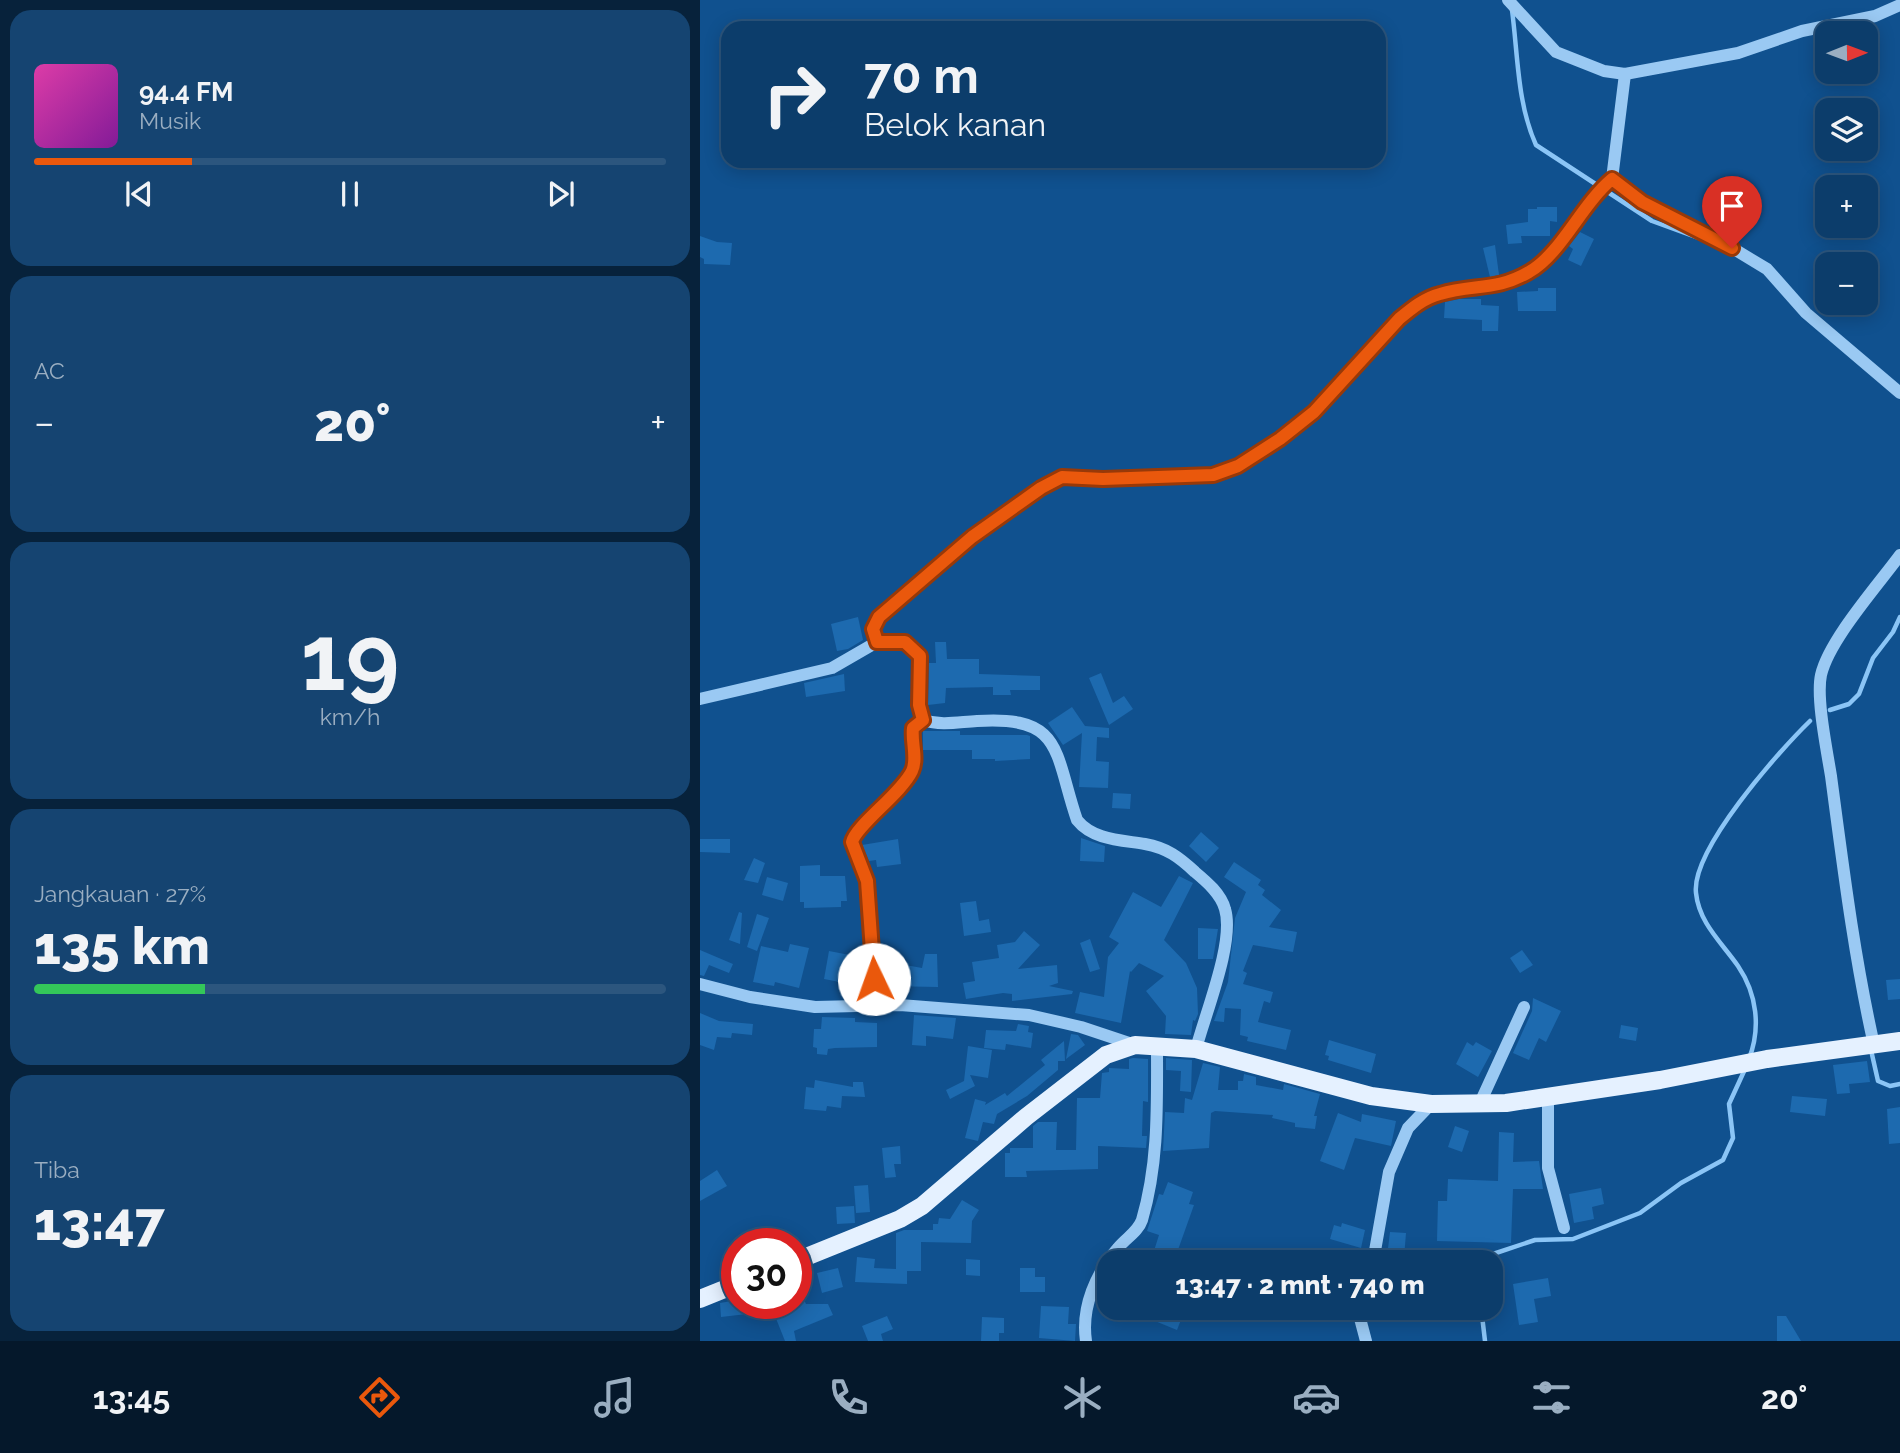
<!DOCTYPE html>
<html lang="id">
<head>
<meta charset="utf-8">
<style>
  :root { --surface:#0c3d6b; --page:#154471; --text:#f1f3f6; --muted:#9aaec1; --line:#2c567e; --accent:#ea580c }
  body { margin:0; font-family:Raleway,sans-serif; background:var(--page); color:var(--text); height:100vh; display:flex; flex-direction:column; font-size:26px; white-space:nowrap }
  * { box-sizing:border-box; margin:0 }
  p { font-size:23px; color:var(--muted) }
  .icon { flex:none; width:38px; height:38px; fill:none; stroke:currentColor; stroke-width:2; stroke-linecap:round; stroke-linejoin:round }
  .map { position:relative; flex:1; overflow:hidden }
  .sheet { display:flex; flex-direction:column; gap:10px; padding:10px; background:#07223b; width:700px }
  .sheet>* { flex:none }
  .hud { position:absolute; left:21px; top:21px; width:665px; height:147px; border-radius:21px; box-shadow:0 4px 18px #0003,0 0 0 2px var(--line); background:#0c3d6b; color:var(--text); overflow:hidden }
  .needle { width:46px; rotate:89deg }
  .buttons { position:absolute; left:1115px; top:21px; display:grid; gap:14px }
  .buttons a { display:grid; place-items:center; width:63px; height:63px; border-radius:14px; background:var(--surface); box-shadow:0 4px 18px #0003,0 0 0 2px var(--line); font-size:35px }
  .speed { position:absolute; left:21px; top:1228px; display:flex; gap:14px; font-size:35px; font-weight:700; text-align:center }
  .speed>* { display:grid; place-content:center; width:91px; height:91px; border-radius:50%; background:var(--surface); box-shadow:0 4px 18px #0003,0 0 0 2px var(--line); line-height:1 }
  .speed .limit { border:10px solid #d22; background:#fff; color:#111 }
  .pin { position:absolute; display:grid; place-items:center; width:60px; height:60px; color:#fff; margin:-72px -30px; border-radius:50% 50% 50% 0; rotate:-45deg; box-shadow:0 0 7px #0007 }
  .pin .icon { rotate:45deg }
  .me { position:absolute; width:77px; margin:-38px; rotate:357deg; stroke-linejoin:round; filter:drop-shadow(0 0 5px #0008) }
  .turn { display:flex; align-items:center; gap:24px; height:147px; padding:0 28px; font-size:32px }
  .turn .icon { width:91px; height:91px; stroke-width:2.5 }
  .turn b { display:block; font-size:49px; line-height:60px }
  .big { font-size:52px; font-weight:800; line-height:1.1 }
  .sheet .tile { flex:1; display:flex; flex-direction:column; justify-content:center; gap:10px; min-width:0; padding:0 24px; border-radius:21px; background:var(--page) }
  .sheet .dial { align-items:center; gap:0 }
  .dial b { font-size:91px; line-height:1 }
  .song { display:flex; align-items:center; gap:21px }
  .cover { width:84px; height:84px; border-radius:10px; background:linear-gradient(135deg,hsl(320 70% 55%),hsl(290 70% 35%)) }
  .played { height:7px; border-radius:4px; background:linear-gradient(90deg,var(--accent) 25%,var(--line) 25%) }
  .keys { display:flex; justify-content:space-around; direction:ltr }
  .heat { display:flex; justify-content:space-between; align-items:center; font-size:38px; direction:ltr }
  .charge { height:10px; border-radius:5px; background:linear-gradient(90deg,#34c759 27%,var(--line) 0) }
  .trip { position:absolute; left:397px; top:1250px; width:406px; height:70px; border-radius:21px; background:var(--surface); box-shadow:0 4px 18px #0003,0 0 0 2px var(--line); font-weight:800; line-height:70px; text-align:center }
  .tabs { display:flex; height:112px; justify-content:space-around; align-items:center; background:#05182b; color:var(--muted) }
  .tabs .icon { width:49px; height:49px }
  .tabs .current { color:var(--accent) }
  .tabs b { font-size:32px; color:var(--text) }
  main { display:flex; flex:1; min-height:0 }
  .map>svg:first-child { display:block }
</style>
</head>
<body>
<main>
<section class="sheet">
<div class="tile">
<div class="song"><i class="cover"></i><div><b>94.4 FM</b><p>Musik</p></div></div>
<div class="played"></div>
<div class="keys"><svg class="icon" aria-label="previous" viewBox="0 0 24 24"><path d="M18 5L8 12l10 7zM5 5v14"/></svg><svg class="icon" aria-label="pause" viewBox="0 0 24 24"><path d="M8 5v14M16 5v14"/></svg><svg class="icon" aria-label="next" viewBox="0 0 24 24"><path d="M6 5l10 7-10 7zM19 5v14"/></svg></div>
</div>
<div class="tile"><p>AC</p>
<div class="heat"><a>−</a><b class="big">20°</b><a>+</a></div>
</div>
<div class="tile dial"><b>19</b><p>km/h</p></div>
<div class="tile"><p>Jangkauan · 27%</p><b class="big">135 km</b><div class="charge"></div></div>
<div class="tile"><p>Tiba</p><b class="big">13:47</b></div>
</section>
<div class="map">
<svg width="1200" height="1341" viewBox="0 0 1200 1341">
  <rect width="100%" height="100%" fill="#10518f"/>
  <g fill="none" stroke-linecap="round" stroke-linejoin="round">
    <!-- stream -->
    <g stroke="#8bc5f6" stroke-width="4.5">
      <path d="M812,10C818,55 817,103 836,145L952,221L1015,244"/>
      <path d="M1130,710L1149,704L1159,694L1173,658L1193,632L1200,617"/>
      <path d="M1171,1050L1178,1081L1190,1086L1200,1084"/>
      <path d="M1049,1059C1061,1028 1057,994 1038,966C1022,943 999,923 996,893C991,850 1079,751 1110,721"/>
      <path d="M782,1262L793,1254L835,1240L873,1239L940,1213L981,1183L1023,1160L1033,1138L1029,1104L1046,1067"/>
      <path d="M781,1307L785,1341"/>
    </g>
  </g>
  <!-- building -->
  <g fill="#1d6aaf">
    <path d="M837,207H857V222L850,221V236H821L822,243L808,244L806,225L828,222V209H837Z"/>
    <path d="M880,232L894,239L881,266L868,260L873,249L869,246Z"/>
    <path d="M0,236L17,242L32,243L30,265L4,264V259L0,257Z"/>
    <path d="M795,245L799,275L790,277L783,248Z"/>
    <path d="M838,288H856V311H818L817,292L838,291Z"/>
    <path d="M759,299H781V305L799,306L798,331H782V320L744,318L745,302Z"/>
    <path d="M158,617L163,640L148,649L137,651L131,624Z"/>
    <path d="M235,642H246L247,659H279V674L340,676V690H310L311,695H293V687L246,688L245,703L228,705L229,663H236Z"/>
    <path d="M401,673L413,703L424,696L433,709L409,725L389,678Z"/>
    <path d="M144,674L145,691L106,697L104,683Z"/>
    <path d="M372,707L385,726L409,728V738L397,737L396,761L409,762L408,788L379,787L382,733L363,745L348,723Z"/>
    <path d="M223,731H260V735H327L330,736V759L295,761V759H272V750H223Z"/>
    <path d="M413,793L431,794L430,809L412,808Z"/>
    <path d="M501,832L519,848L506,862L489,846Z"/>
    <path d="M381,838L405,846L404,862L380,861Z"/>
    <path d="M0,839H30V853L0,852Z"/>
    <path d="M198,839L201,864L177,867L176,860L169,861L162,845Z"/>
    <path d="M54,858L65,863L58,883L44,880Z"/>
    <path d="M534,862L561,880L558,885L565,890L562,895L581,910L569,927L597,932L593,952L553,945L543,971L547,973L543,984L573,992L570,1003L564,1001L558,1022L591,1030L586,1050L547,1041L548,1037L540,1035L541,1009L525,1008L524,1022L514,1021L528,982L535,918L546,892L524,877Z"/>
    <path d="M120,865V876H145L147,901H141V907L104,908V902H100V866Z"/>
    <path d="M479,876L493,883L464,940L486,963L497,988L498,1014L495,1021L493,1020L491,1035L465,1034L466,1016L446,991L464,976L439,963L431,972L430,971L421,1023L375,1013L380,992L404,997L408,957L419,943L409,937L433,892L461,907Z"/>
    <path d="M67,877L88,883L83,901L62,895Z"/>
    <path d="M276,901L279,921L289,919L291,932L264,936L260,903Z"/>
    <path d="M39,912L42,913L40,944L29,940Z"/>
    <path d="M57,914L69,918L57,951L47,947Z"/>
    <path d="M498,928L518,929L513,959H498Z"/>
    <path d="M324,931L340,945L318,969L357,965L358,983L349,986L373,991L372,994L312,1001V994L303,993L266,999L263,983L275,981L272,962L299,958L297,945L315,942Z"/>
    <path d="M390,939L400,969L390,972L380,943Z"/>
    <path d="M90,944L109,948L99,988L75,982L74,986L53,982L61,946L88,952Z"/>
    <path d="M0,950L33,964L29,973L9,965L4,976L0,975Z"/>
    <path d="M822,950L833,965L820,973L810,958Z"/>
    <path d="M129,951L160,957L155,985L124,979Z"/>
    <path d="M225,954H237L238,987L187,986L189,962L222,968Z"/>
    <path d="M1200,979V999L1188,1000L1186,980Z"/>
    <path d="M833,998L861,1011L846,1042L839,1038L829,1060L813,1053L832,1011Z"/>
    <path d="M0,1013L19,1021L53,1024L52,1035L32,1033L31,1038L17,1037L14,1050L0,1045Z"/>
    <path d="M214,1015L256,1018L253,1039L226,1036V1046L212,1045Z"/>
    <path d="M122,1017L155,1018V1022L177,1023V1047L135,1048L128,1049L127,1055L117,1054V1048L113,1047L114,1029H121Z"/>
    <path d="M318,1024L329,1026L328,1032L333,1033L331,1048L306,1044L305,1050L284,1048L286,1030L316,1031Z"/>
    <path d="M921,1025L938,1028L936,1041L919,1038Z"/>
    <path d="M371,1034L378,1035L385,1045L366,1059Z"/>
    <path d="M629,1040L676,1054L671,1073L628,1060L629,1056L625,1055Z"/>
    <path d="M364,1041L365,1061H358V1070L327,1096L297,1114L294,1124L283,1122L278,1141L265,1138L275,1099L286,1102L285,1105L305,1093L307,1096L345,1065L341,1060Z"/>
    <path d="M767,1042L773,1046L776,1042L792,1051L778,1077L756,1064Z"/>
    <path d="M268,1046L292,1050L288,1078L270,1075L275,1086L250,1099L246,1090L264,1081Z"/>
    <path d="M433,1058L448,1059V1102L443,1101L442,1136H447L446,1148L398,1146V1169L326,1171L327,1177H305V1153H310V1148H333V1126L338,1122H357L356,1150H376L377,1098H400L402,1073L409,1072V1068L429,1069V1059Z"/>
    <path d="M466,1058L492,1060L491,1092L480,1091L481,1071L466,1070Z"/>
    <path d="M1167,1061L1170,1082L1149,1084L1150,1093L1137,1094L1133,1065Z"/>
    <path d="M503,1063L520,1067L518,1090H538V1081H543L544,1074L556,1077V1085L583,1090L584,1084L620,1094L614,1116H617L615,1129L595,1127V1123L572,1118L573,1115L515,1111L511,1113L509,1148L463,1151L465,1112L484,1113L485,1098L492,1100Z"/>
    <path d="M115,1080L153,1087V1082H163L165,1097L142,1096L141,1108L127,1106L126,1111L104,1109L106,1087L114,1088Z"/>
    <path d="M1092,1096L1127,1099L1125,1116L1090,1112Z"/>
    <path d="M1200,1107V1143L1189,1144L1187,1109Z"/>
    <path d="M638,1113L661,1122L662,1114L696,1121L691,1146L655,1138L644,1170L620,1161Z"/>
    <path d="M755,1126L769,1131L762,1152L748,1147Z"/>
    <path d="M799,1132L814,1133L813,1162L839,1161L843,1189H813L811,1243L737,1241L738,1201H747L748,1179L798,1181Z"/>
    <path d="M200,1146L201,1164H194L196,1177L185,1178L182,1148Z"/>
    <path d="M17,1170L27,1186L0,1201V1181Z"/>
    <path d="M468,1182L493,1192L489,1204L494,1205L474,1261L453,1254L459,1235L447,1231L459,1194L463,1195Z"/>
    <path d="M168,1185L170,1212L156,1213L154,1186Z"/>
    <path d="M901,1188L904,1204L892,1207L894,1219L874,1223L869,1194Z"/>
    <path d="M262,1200L279,1210L272,1221L271,1243L221,1242V1271H207V1284L155,1282L157,1257L175,1259L174,1268L196,1269V1233L204,1230H233V1224H238L239,1218L250,1219Z"/>
    <path d="M154,1206L155,1223L137,1224L136,1207Z"/>
    <path d="M642,1223L665,1230L661,1248L630,1239L634,1225L641,1227Z"/>
    <path d="M690,1232L706,1233L704,1258L687,1257Z"/>
    <path d="M430,1248L468,1259L467,1262H421Z"/>
    <path d="M266,1259L280,1260V1276L266,1275Z"/>
    <path d="M138,1268L143,1287L122,1293L117,1273Z"/>
    <path d="M320,1268H335V1277H345V1292H320Z"/>
    <path d="M848,1278L851,1296L834,1299L838,1322L819,1325L813,1284Z"/>
    <path d="M96,1282L106,1304H128L133,1315L94,1331L96,1341H85L73,1311L76,1309L73,1304H96Z"/>
    <path d="M37,1300V1304H46L47,1314L21,1317L20,1303Z"/>
    <path d="M341,1306L369,1307L368,1324H376L375,1341L339,1338Z"/>
    <path d="M455,1307H473L484,1312L477,1330L450,1319Z"/>
    <path d="M187,1316L193,1329L181,1334L183,1341H168L162,1326Z"/>
    <path d="M1077,1316H1086L1101,1341H1077Z"/>
    <path d="M282,1317L304,1318V1333H299V1341H281Z"/>
  </g>
  <g fill="none" stroke-linecap="round" stroke-linejoin="round">
    <!-- minor -->
    <g stroke="#9ac9f3" stroke-width="12">
      <path d="M808,0L856,52L904,71L925,74L1038,53L1102,31L1175,16L1200,5"/>
      <path d="M912,179L942,202L1014,237L1067,269L1106,313L1200,393"/>
      <path d="M177,642L173,629L179,617L272,537L341,488L362,477L403,479L513,475C530,472 543,463 557,454C614,418 654,368 699,319C711,309 725,298 740,294C772,284 798,291 830,272C861,254 881,205 912,179L925,74"/>
      <path d="M0,699L132,668L177,642H205L220,656L219,705L223,720C242,726 258,722 277,721C364,715 354,753 377,820C393,840 421,840 445,844C467,848 479,857 495,872C507,882 521,894 525,909C535,942 505,1014 496,1049"/>
      <path d="M0,984L50,997L115,1007L200,1005L329,1015L381,1027L435,1045"/>
      <path d="M175,1006L167,881L152,842C155,825 202,793 212,771C218,758 211,742 213,728L223,720"/>
      <path d="M1174,1045C1154,956 1143,866 1131,776C1127,751 1116,698 1121,675C1129,640 1178,585 1200,555"/>
      <path d="M848,1097V1168L864,1228"/>
      <path d="M780,1103L824,1007"/>
      <path d="M673,1262L689,1172L708,1128L731,1104"/>
      <path d="M657,1307L666,1341"/>
      <path d="M386,1341C381,1307 396,1273 418,1248C426,1238 438,1232 442,1220C459,1162 457,1104 457,1045"/>
    </g>
    <!-- major -->
    <g stroke="#e5f1ff" stroke-width="18">
      <path d="M96,1261L200,1219L222,1206L326,1117L406,1055L435,1045L496,1049L671,1096L731,1104L806,1103L960,1080L1067,1059L1200,1041"/>
      <path d="M0,1299L37,1284"/>
    </g>
  </g>
  <g fill="none" stroke-linecap="round" stroke-linejoin="round">
    <!-- route casing -->
    <g stroke="#983908" stroke-width="18">
      <path id="route" d="M174,979L167,881L152,842C156,825 201,794 212,771C218,758 211,742 213,728L223,720L219,705L220,656L205,642H177L173,629L179,617L272,537L341,488L362,477L403,479L513,475L538,466L580,439L614,412L699,319C711,309 724,298 740,294C773,284 797,291 829,272C861,254 881,205 912,179L942,202L1032,248"/>
    </g>
    <!-- route -->
    <use href="#route" stroke="#ea580c" stroke-width="12"/>
  </g>
</svg>
<div class="buttons">
<a><svg class="needle" viewBox="-14 -14 28 28"><path d="M0-13l5 13h-10z" fill="#e53935"/><path d="M0 13l5-13h-10z" fill="#9aaec1"/></svg></a>
<a><svg class="icon" aria-label="layers" viewBox="0 0 24 24"><path d="M12 4l9 5-9 5-9-5zM3 14l9 5 9-5"/></svg></a>
<a>+</a>
<a>−</a>
</div>
<div class="speed"><div class="limit">30</div></div>
<div class="pin" style="left:1032px;top:248px;background:#d93025"><svg class="icon" aria-label="arrive" viewBox="0 0 24 24"><path d="M6 21V4h12l-3 4 3 4H6"/></svg></div>
<svg class="me" style="left:174px;top:979px" viewBox="-20 -20 40 40"><circle r="19" fill="#fff"/><path d="M0-13L10 11 0 6-10 11z" fill="#ea580c"/></svg>
<div class="trip">13:47 · 2 mnt · 740 m</div>
<div class="hud">
<div class="turn"><svg class="icon" aria-label="right" viewBox="0 0 24 24"><path d="M7 20v-9h11M14 6l5 5-5 5"/></svg><div><b>70 m</b>Belok kanan</div></div>
</div>
</div>
</main>
<nav class="tabs">
<b>13:45</b>
<svg class="icon current" aria-label="directions" viewBox="0 0 24 24"><path d="M12 3l9 9-9 9-9-9zM9 14v-3h6M13 9l2 2-2 2"/></svg>
<svg class="icon" aria-label="music" viewBox="0 0 24 24"><path d="M9 18V5l10-2v13"/><circle cx="6" cy="18" r="3"/><circle cx="16" cy="16" r="3"/></svg>
<svg class="icon" aria-label="phone" viewBox="0 0 24 24"><path d="M5 4h4l2 5-3 2q2 4 5 5l2-3 5 2v4C11 20 4 13 5 4z"/></svg>
<svg class="icon" aria-label="climate" viewBox="0 0 24 24"><path d="M12 3v18M4 7l16 10M4 17L20 7"/></svg>
<svg class="icon" aria-label="car" viewBox="0 0 24 24"><path d="M5 17H2v-5l4-1 3-4h7l3 4 3 1v5h-3M9 17h6M6 11h13"/><circle cx="7" cy="17" r="2"/><circle cx="17" cy="17" r="2"/></svg>
<svg class="icon" aria-label="filters" viewBox="0 0 24 24"><path d="M4 7h16M4 17h16"/><circle cx="9" cy="7" r="2"/><circle cx="15" cy="17" r="2"/></svg>
<b>20°</b>
</nav>
</body>
</html>
